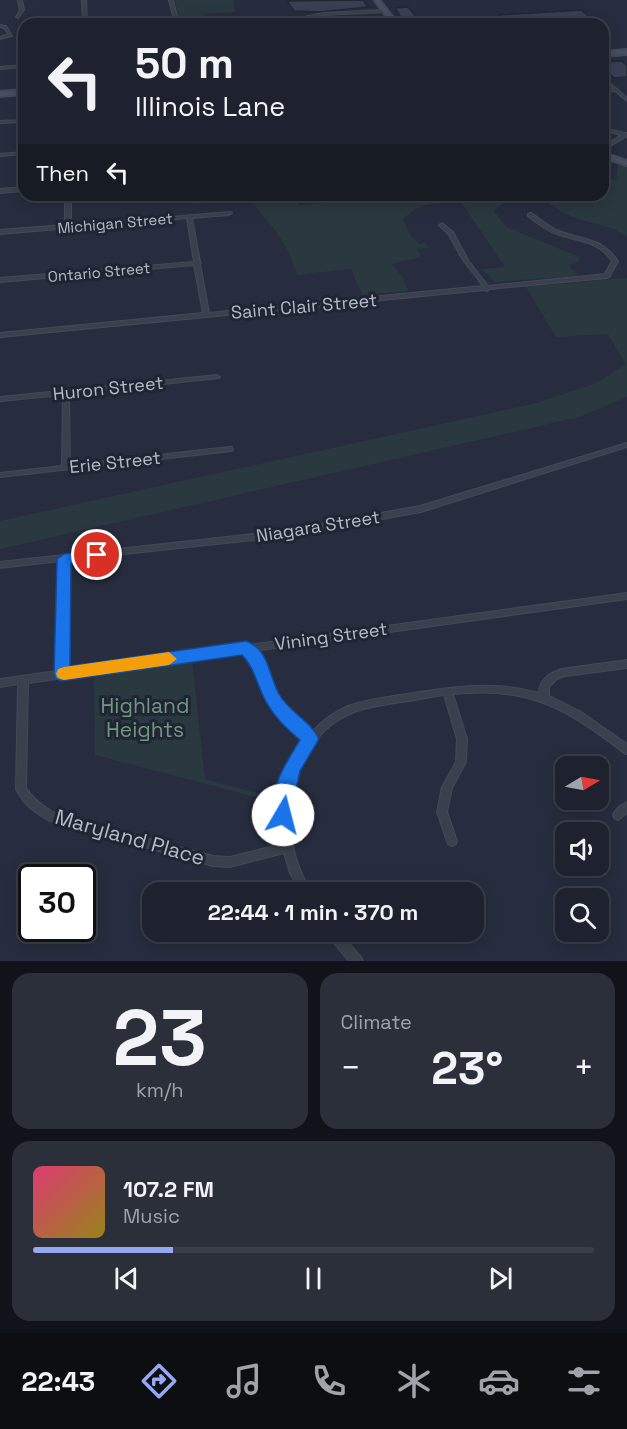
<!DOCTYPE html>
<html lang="en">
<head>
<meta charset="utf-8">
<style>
  :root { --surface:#1d222e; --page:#2a2f3a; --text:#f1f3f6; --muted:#a0a4aa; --line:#3b3f4a; --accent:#95a8f1 }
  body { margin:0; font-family:"Space Grotesk",sans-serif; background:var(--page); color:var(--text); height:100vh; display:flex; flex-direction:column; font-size:22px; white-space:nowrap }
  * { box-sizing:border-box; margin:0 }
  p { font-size:20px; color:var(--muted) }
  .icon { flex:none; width:33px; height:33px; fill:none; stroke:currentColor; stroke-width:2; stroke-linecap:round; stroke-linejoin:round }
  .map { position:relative; height:961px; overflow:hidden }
  .drawer { display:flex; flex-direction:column; gap:12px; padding:12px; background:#101319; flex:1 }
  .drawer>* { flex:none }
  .banner { position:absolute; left:18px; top:18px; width:591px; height:183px; border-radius:18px; box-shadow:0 3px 15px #0003,0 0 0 2px var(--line); background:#1d222e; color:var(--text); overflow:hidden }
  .needle { width:39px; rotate:80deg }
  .tools { position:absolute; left:555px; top:756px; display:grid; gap:12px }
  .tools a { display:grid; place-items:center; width:54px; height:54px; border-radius:12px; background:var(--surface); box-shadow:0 3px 15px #0003,0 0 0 2px var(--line); font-size:30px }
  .speed { position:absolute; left:18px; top:864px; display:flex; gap:12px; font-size:30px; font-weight:700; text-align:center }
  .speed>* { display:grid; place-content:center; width:78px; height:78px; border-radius:50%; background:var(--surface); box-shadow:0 3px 15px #0003,0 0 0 2px var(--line); line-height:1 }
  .speed .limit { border:3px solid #111; border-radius:9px; background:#fff; color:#111 }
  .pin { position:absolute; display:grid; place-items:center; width:51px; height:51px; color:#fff; margin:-26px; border:3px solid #fff; border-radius:50%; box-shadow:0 2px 6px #0007 }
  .me { position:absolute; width:66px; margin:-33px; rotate:8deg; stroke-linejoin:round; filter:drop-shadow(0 0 4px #0008) }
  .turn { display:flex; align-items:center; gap:21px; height:126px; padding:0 18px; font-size:27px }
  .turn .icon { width:78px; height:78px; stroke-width:2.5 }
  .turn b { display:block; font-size:42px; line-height:51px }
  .then { display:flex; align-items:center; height:57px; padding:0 18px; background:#0003; gap:12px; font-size:22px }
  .big { font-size:45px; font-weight:600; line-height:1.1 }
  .drawer .widget { flex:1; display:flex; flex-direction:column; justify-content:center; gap:9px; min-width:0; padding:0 21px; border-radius:18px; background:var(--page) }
  .drawer .dial { align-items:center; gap:0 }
  .dial b { font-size:78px; line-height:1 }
  .song { display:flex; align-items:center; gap:18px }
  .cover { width:72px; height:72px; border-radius:9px; background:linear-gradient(135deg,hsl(340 70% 55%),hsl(50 70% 35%)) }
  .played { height:6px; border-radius:3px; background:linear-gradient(90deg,var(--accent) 25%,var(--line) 25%) }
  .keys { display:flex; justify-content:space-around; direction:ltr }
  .heat { display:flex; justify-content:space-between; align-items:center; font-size:33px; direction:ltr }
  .drawer .tiles { flex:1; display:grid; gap:12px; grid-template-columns:1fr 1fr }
  .widget:last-child { grid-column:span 2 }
  .trip { position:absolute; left:142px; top:882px; width:342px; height:60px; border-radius:18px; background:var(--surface); box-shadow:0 3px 15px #0003,0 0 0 2px var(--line); font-weight:600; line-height:60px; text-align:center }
  .tab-bar { display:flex; height:96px; justify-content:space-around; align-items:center; background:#0c0e12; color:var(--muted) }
  .tab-bar .icon { width:42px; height:42px }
  .tab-bar .current { color:var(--accent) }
  .tab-bar b { font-size:27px; color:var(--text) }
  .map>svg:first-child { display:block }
</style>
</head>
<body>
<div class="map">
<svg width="627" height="961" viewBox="0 0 627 961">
  <rect width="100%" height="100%" fill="#272d3e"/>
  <!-- green -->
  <g fill="#29393f">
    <path d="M175,0H236L233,1L235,12L204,14L206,24H180Z"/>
    <path d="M618,162L627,166V237C612,224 592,225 574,217C555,210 551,201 528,195H603V176L616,181Z"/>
    <path d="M193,195H295L299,205L323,203L322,200L371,198L372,195H523L497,197L504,201L494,211L506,227L580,257L578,262L569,265L578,276L495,282L482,269L505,267L461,202C438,204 420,200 403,220L410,235L419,244L426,243L429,248L417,249L421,257L392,264L402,276L408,291L362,295L351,269L297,275C289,244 271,224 249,200L195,204Z"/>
    <path d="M627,278V397L579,417L0,549V521L533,404L596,383L626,365L608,334L556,337L526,287Z"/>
    <path d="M192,661L205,779L268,796V800L95,755L94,673Z"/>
  </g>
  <!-- building -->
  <g fill="#394054" stroke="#222736" stroke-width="1.5">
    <path d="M363,0L368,7L319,12L294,11L287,1Z"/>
    <path d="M408,7L417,18L402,19L395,8Z"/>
    <path d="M581,10L598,24H508L499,15Z"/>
    <path d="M622,61L627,66V77L614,78L603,67V62Z"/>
  </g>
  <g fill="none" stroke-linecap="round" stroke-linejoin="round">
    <!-- street casing -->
    <g stroke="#444958" stroke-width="2">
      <g id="street">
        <path d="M18,0H22L24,10L18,18L16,17L20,10Z"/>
        <path d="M82,0H86L87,24H83Z"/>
        <path d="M169,0H173L179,24H175V22L120,24L122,23L174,20Z"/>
        <path d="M385,10L386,12L323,15L287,22L285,21L323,13Z"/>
        <path d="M498,19L497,21L417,24L419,23Z"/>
        <path d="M0,25L6,26L12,36L0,39V37L9,34L4,28L0,27Z"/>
        <path d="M24,65V67L0,69V67Z"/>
        <path d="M603,77L627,98V101L615,91L603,92V90L613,89L603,80Z"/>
        <path d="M24,120V122L0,123V121Z"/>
        <path d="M603,128L625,133H627V136L603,150V147L621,135L603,130Z"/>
        <path d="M24,152V154L0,156V154Z"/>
        <path d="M24,187V191L0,193V189Z"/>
        <path d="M65,195H71V225L231,212L232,213L229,215L192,218L200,262L201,263L200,264L209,313L483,286L463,260L449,235L439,225L442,223L453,232L468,260L488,286L605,274L612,261C598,240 578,242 557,234C546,231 537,223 528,216V214L530,213C540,218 548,227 559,231C584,241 600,236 618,261L610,276L607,278L490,289L487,291L485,290L0,337V333L203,313L194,265L0,282V278L194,262L187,218L0,234V230L65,225Z"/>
        <path d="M328,195H334V196L331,198L329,197Z"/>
        <path d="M217,375L220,377L219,378L69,394L70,465L229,447H232L233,449L232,451L0,477V473L62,466L63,395L0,401V397Z"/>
        <path d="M627,443V447L421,512L281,537L68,560L67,670L627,593V599L254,651L265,663L270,683L277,700L290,715L311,733C321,722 334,712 348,706C367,699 387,697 407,694C451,687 495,680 539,693C539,679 549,674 561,669L627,660V668L565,676L557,679L549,687V696L581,712L627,744V754L624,753C566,708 528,686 453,694L467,739L466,762L452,788L447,812L457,841L456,844L452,846L448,844L447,841L437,812L442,787L456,762L457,739L444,695C430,697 416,700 402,702C387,704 372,706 357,711C308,728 283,787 291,836C293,848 296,860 301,872C304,879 308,885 310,892H300L290,873L284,853L230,867L213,866L50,821C35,813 24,805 16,789L18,684L0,687V679L57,671L60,561L0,568V562L281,531L420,506ZM245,653L256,664L260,683L271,705L284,721L305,740C284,772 274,806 282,844L230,857L213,856L56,814C44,807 34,800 26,788L28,683Z"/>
        <path d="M627,802V813L618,820L614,818L613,815C615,810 621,805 627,802Z"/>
        <path d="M326,932H339L361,957L363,961H349L328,936Z"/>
      </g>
    </g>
    <!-- secondary casing -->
    <g stroke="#444958" stroke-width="4">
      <g id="secondary">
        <path d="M375,0H379L398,24H392Z"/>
        <path d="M627,50V54L603,56V52Z"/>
        <path d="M24,90V94L0,96V92Z"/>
        <path d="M603,153L627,161V165L603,157Z"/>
      </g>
    </g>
    <!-- street -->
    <use href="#street" fill="#3b404e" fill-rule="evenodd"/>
    <!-- secondary -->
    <use href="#secondary" fill="#494e61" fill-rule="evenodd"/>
  </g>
  <!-- route -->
  <path fill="#1a73e8" stroke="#114b97" stroke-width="1.5" d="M97,550L102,552L104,555L102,559L71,564L70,666L246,641C269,649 269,676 279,694C289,712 311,721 319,739L300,771L289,821L283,823L276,821C264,795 287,761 300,740C288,730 276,719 268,705C257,688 256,669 242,655L62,681L56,679L54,674L57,559L64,554Z"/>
  <!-- slow -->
  <path fill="#f59e0b" d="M169,652L177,659L169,665L64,680L58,678L56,674L58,669L64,667Z"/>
  <g text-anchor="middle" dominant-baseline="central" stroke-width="6" stroke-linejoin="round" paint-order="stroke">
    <!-- far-street labels -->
    <g font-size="15" fill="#b7bbc9" stroke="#202534">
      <text transform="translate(115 223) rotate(-5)">Michigan Street</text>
      <text transform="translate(99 272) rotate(-5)">Ontario Street</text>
    </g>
    <!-- street labels -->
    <g font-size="18" fill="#b7bbc9" stroke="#202534">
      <text transform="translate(304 306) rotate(-5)">Saint Clair Street</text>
      <text transform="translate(108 388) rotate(-6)">Huron Street</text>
      <text transform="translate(115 462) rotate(-6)">Erie Street</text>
      <text transform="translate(318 526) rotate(-9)">Niagara Street</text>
      <text transform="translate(331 636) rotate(-8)">Vining Street</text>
    </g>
    <!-- near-park labels -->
    <g font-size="21" fill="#709880" stroke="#202534">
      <text x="145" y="705">Highland<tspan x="145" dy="24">Heights</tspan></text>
    </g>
    <!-- near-street labels -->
    <g font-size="21" fill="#b7bbc9" stroke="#202534">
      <text transform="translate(130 837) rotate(16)">Maryland Place</text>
    </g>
  </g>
</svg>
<div class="tools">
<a><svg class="needle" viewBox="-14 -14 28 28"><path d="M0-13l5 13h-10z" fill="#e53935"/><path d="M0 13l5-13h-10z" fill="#a0a4aa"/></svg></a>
<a><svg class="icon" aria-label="sound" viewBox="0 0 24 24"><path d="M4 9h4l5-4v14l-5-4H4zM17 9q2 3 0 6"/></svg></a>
<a><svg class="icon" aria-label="search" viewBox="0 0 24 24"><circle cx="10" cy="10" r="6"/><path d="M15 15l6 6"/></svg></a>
</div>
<div class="speed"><div class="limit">30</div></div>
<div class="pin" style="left:97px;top:555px;background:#d93025"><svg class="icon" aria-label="arrive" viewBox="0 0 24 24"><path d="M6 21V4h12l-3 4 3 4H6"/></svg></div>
<svg class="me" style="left:283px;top:815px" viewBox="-20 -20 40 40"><circle r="19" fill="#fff"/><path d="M0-13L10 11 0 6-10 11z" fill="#1a73e8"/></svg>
<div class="trip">22:44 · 1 min · 370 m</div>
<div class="banner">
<div class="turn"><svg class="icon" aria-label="left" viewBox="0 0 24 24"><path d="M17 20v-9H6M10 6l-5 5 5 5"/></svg><div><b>50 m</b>Illinois Lane</div></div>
<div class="then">Then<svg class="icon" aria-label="left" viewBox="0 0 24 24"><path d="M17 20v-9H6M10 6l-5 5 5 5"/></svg></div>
</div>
</div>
<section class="drawer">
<div class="tiles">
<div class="widget dial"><b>23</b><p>km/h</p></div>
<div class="widget"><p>Climate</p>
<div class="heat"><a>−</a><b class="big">23°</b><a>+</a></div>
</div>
<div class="widget">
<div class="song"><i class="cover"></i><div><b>107.2 FM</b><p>Music</p></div></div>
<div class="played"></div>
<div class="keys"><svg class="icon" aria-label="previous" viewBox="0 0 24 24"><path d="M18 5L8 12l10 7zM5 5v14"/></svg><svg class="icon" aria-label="pause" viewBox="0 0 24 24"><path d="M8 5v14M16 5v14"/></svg><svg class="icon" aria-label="next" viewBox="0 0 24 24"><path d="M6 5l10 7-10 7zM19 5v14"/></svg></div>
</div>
</div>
</section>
<nav class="tab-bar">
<b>22:43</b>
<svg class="icon current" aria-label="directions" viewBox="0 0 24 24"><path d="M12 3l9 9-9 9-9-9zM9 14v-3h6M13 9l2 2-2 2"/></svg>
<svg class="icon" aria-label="music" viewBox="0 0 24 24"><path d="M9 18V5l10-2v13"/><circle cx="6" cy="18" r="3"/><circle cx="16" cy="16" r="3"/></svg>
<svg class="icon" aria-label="phone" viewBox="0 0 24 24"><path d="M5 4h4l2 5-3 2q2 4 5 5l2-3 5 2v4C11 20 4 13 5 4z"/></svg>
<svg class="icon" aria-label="climate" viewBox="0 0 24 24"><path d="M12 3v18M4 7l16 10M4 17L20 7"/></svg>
<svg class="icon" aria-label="car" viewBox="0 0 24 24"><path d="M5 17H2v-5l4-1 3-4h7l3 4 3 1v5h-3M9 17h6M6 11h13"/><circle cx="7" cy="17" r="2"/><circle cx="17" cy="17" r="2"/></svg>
<svg class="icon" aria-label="filters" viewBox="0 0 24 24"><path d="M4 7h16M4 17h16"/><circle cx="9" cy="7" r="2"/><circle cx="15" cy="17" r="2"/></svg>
</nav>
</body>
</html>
